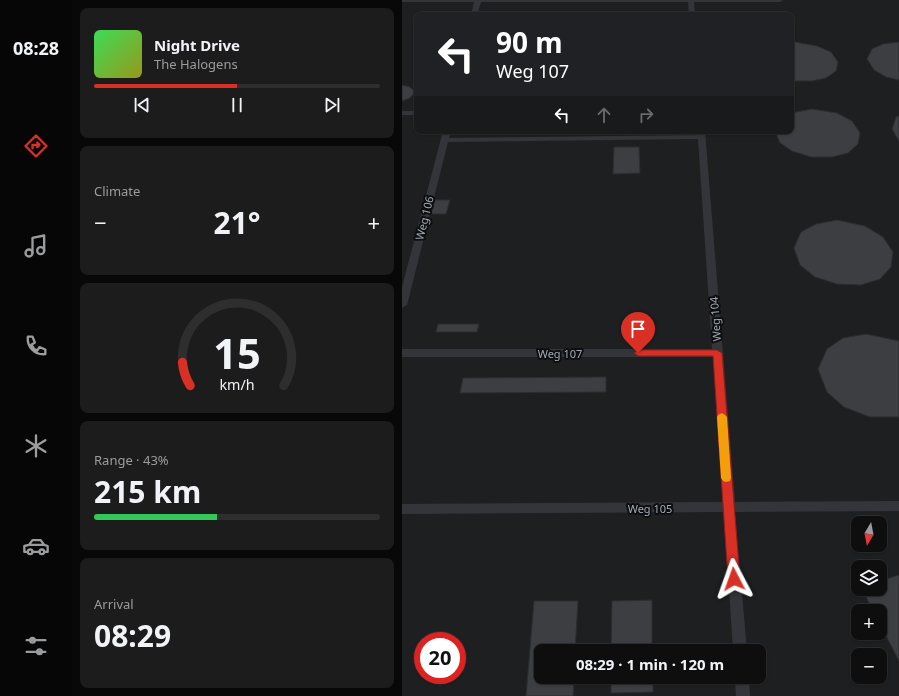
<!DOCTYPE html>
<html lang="en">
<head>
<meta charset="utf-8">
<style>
  :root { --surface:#0e0e0f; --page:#1c1c1d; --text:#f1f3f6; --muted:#9b9c9e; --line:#2e2e2f; --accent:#d93025 }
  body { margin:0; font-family:"Noto Sans",sans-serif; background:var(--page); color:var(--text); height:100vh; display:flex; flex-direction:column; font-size:15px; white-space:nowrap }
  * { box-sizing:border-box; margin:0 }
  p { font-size:13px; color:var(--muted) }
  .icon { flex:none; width:22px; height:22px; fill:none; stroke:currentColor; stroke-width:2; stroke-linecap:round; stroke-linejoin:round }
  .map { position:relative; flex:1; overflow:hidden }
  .details { display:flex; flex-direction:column; gap:8px; padding:8px; background:#080808; width:330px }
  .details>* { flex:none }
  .hud { position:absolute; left:12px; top:12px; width:380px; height:122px; border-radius:8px; box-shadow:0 1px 3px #0004,0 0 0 1px var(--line); background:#202124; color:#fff; overflow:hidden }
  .needle { width:26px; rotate:190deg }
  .fabs { position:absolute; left:449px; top:516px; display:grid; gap:8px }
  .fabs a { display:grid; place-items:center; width:36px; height:36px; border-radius:8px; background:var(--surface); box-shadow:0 1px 3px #0004,0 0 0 1px var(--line); font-size:20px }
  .speed { position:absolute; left:12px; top:632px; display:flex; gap:8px; font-size:20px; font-weight:700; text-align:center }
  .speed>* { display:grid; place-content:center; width:52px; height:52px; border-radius:50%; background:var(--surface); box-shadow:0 1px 3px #0004,0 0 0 1px var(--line); line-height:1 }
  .speed .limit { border:6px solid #d22; background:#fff; color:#111 }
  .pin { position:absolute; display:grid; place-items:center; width:34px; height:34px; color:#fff; margin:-41px -17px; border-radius:50% 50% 50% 0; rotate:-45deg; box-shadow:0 0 4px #0007 }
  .pin .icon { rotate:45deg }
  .me { position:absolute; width:44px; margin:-22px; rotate:356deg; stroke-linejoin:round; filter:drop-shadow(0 0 3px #0008) }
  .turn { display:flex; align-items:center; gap:14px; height:84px; padding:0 16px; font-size:18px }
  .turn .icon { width:52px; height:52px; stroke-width:2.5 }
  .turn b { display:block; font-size:28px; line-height:34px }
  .lanes { display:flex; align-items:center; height:38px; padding:0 16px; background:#0003; justify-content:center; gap:20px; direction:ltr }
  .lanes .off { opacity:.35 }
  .big { font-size:30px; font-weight:700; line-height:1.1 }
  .details .widget { flex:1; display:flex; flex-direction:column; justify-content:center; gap:6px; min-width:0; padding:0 14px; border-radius:8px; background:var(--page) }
  .details .dial { align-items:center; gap:0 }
  .dial svg { height:104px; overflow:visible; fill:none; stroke:var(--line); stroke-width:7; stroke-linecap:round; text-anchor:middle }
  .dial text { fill:var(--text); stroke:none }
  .song { display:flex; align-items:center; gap:12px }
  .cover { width:48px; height:48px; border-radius:6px; background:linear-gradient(135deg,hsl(130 70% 55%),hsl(60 70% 35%)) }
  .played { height:4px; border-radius:2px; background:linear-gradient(90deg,var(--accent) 50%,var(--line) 50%) }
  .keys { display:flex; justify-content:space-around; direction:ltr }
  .heat { display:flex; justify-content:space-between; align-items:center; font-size:22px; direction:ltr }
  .charge { height:6px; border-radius:3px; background:linear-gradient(90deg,#34c759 43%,var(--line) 0) }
  .trip { position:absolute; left:132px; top:644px; width:232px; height:40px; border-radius:8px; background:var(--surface); box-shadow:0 1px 3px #0004,0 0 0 1px var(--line); font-weight:700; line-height:40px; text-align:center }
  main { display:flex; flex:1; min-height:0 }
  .tabs { display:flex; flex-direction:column; width:72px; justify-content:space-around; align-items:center; background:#060606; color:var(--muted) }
  .tabs .icon { width:28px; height:28px }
  .tabs .active { color:var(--accent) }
  .tabs b { font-size:18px; color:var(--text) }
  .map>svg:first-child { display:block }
</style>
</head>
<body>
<main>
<nav class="tabs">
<b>08:28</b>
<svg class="icon active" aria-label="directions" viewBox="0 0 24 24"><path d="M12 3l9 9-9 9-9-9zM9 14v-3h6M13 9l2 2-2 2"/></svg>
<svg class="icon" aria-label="music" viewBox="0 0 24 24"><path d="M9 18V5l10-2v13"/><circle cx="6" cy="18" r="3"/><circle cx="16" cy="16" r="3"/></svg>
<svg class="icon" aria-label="phone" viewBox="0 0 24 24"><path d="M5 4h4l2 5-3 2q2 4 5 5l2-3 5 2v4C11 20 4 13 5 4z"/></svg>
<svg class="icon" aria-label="climate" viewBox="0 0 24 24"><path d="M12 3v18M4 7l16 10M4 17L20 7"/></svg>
<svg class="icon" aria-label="car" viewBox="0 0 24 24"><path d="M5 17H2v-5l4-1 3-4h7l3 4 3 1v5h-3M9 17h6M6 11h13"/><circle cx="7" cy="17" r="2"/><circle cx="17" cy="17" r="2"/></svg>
<svg class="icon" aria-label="filters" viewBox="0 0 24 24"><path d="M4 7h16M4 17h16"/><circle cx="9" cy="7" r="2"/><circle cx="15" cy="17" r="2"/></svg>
</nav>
<section class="details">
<div class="widget">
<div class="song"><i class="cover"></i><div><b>Night Drive</b><p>The Halogens</p></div></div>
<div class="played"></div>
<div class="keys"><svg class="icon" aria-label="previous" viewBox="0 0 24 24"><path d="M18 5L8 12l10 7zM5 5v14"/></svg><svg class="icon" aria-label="pause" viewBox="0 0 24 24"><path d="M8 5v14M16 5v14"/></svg><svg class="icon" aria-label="next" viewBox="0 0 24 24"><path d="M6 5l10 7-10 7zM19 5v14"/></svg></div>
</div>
<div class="widget"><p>Climate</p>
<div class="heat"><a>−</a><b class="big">21°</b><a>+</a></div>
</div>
<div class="widget dial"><svg viewBox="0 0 100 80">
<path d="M14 69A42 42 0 1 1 86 69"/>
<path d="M14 69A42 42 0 0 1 8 51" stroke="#d93025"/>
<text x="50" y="56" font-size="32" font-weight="700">15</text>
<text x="50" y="72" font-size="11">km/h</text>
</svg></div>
<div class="widget"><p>Range · 43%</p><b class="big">215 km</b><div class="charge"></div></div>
<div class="widget"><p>Arrival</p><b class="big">08:29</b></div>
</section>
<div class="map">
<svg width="497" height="696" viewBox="0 0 497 696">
  <rect width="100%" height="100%" fill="#121314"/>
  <!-- built -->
  <path fill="#1e1f21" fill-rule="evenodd" d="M0,0H497V696H0ZM15,15H389V131H15ZM456,523H478V545H456ZM456,567H478V589H456ZM456,611H478V633H456ZM21,641H55V675H21ZM139,651H357V677H139ZM456,655H478V677H456Z"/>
  <!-- building -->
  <g fill="#3c3e42" stroke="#2c2d30">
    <path d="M393,42L415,46L429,52L436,62L434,71L424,78L410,81H389V43Z"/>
    <path d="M497,42V80L484,77L472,70L465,59L470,49L481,44Z"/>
    <path d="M0,85L8,87L13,92L8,98L0,101Z"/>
    <path d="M410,109L435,113L450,121L458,133L456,144L446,153L430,157H409L390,151L378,143L373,131H389V113Z"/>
    <path d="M497,116V141L490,129L494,117Z"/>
    <path d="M212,147H237L238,173L211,174Z"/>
    <path d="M33,200H48L44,214H29Z"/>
    <path d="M435,220L463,226L481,237L491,252L489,267L478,279L459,285L435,284L413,277L398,265L392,248L399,232L414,224Z"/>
    <path d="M36,324H77L75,332H34Z"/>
    <path d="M464,334L497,341V417H468L442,407L425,392L416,369L425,349L441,338Z"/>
    <path d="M204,377V392L58,393L61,378Z"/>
    <path d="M497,575V661L478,624V611H471L460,589H478V581Z"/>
    <path d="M250,600V651H209L210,601Z"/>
    <path d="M132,601H176L173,651H139V677H172L171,696H124Z"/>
    <path d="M209,677H251V692L209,693Z"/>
  </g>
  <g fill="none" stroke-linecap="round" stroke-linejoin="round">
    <!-- lane -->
    <g fill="#33353a" fill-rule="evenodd">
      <path d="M0,0H381L378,2H292L293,15H287L286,2H79L75,15H69L72,2H0Z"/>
      <rect x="0" y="111" width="15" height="4"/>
      <path d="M41,131H49L47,138L295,135V131H303L333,502L497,501V511L333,512L345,651H331L322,512L0,514V504L321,502L311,357H0V349H310L296,139L46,142L5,305L0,308V287Z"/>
      <path d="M333,677H347L348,696H334Z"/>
    </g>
  </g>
  <!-- route -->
  <path fill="#d93025" stroke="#8d1f18" d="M236,350H315L320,353L338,579L336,583L332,584L328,583L326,579L311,356H236L232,353Z"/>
  <!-- slow -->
  <path fill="#f59e0b" d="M320,413L323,415L325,417L329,478L328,481L324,482L321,481L319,478L315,417L316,415Z"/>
  <g text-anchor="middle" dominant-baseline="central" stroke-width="4" stroke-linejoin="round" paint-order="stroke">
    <!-- street labels -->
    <g font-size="11" fill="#a2abb6" stroke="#0d0e0f">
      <text transform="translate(22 218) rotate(-76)">Weg 106</text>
      <text transform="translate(313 319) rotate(-94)">Weg 104</text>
      <text x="158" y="353">Weg 107</text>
      <text x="248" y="508">Weg 105</text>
    </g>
  </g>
</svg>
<div class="fabs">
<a><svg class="needle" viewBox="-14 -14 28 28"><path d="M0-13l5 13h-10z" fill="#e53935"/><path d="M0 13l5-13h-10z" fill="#9b9c9e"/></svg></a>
<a><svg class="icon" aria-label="layers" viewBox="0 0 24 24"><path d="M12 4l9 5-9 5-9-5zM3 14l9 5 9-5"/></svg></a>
<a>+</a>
<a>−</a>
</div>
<div class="speed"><div class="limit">20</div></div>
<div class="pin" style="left:236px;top:353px;background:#d93025"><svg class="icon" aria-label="arrive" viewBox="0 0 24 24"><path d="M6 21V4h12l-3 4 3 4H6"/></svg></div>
<svg class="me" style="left:332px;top:579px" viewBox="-20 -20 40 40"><path d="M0-17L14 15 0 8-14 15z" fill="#d93025" stroke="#fff" stroke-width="4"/></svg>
<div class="trip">08:29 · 1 min · 120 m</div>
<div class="hud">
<div class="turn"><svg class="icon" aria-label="left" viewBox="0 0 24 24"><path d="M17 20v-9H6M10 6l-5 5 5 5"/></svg><div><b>90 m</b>Weg 107</div></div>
<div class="lanes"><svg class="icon" aria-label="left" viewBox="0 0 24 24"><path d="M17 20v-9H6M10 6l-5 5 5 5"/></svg><svg class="icon off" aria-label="ahead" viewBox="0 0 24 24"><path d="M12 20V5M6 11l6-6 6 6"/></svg><svg class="icon off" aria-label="right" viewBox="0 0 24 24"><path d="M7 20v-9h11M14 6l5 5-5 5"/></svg></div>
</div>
</div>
</main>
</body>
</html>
